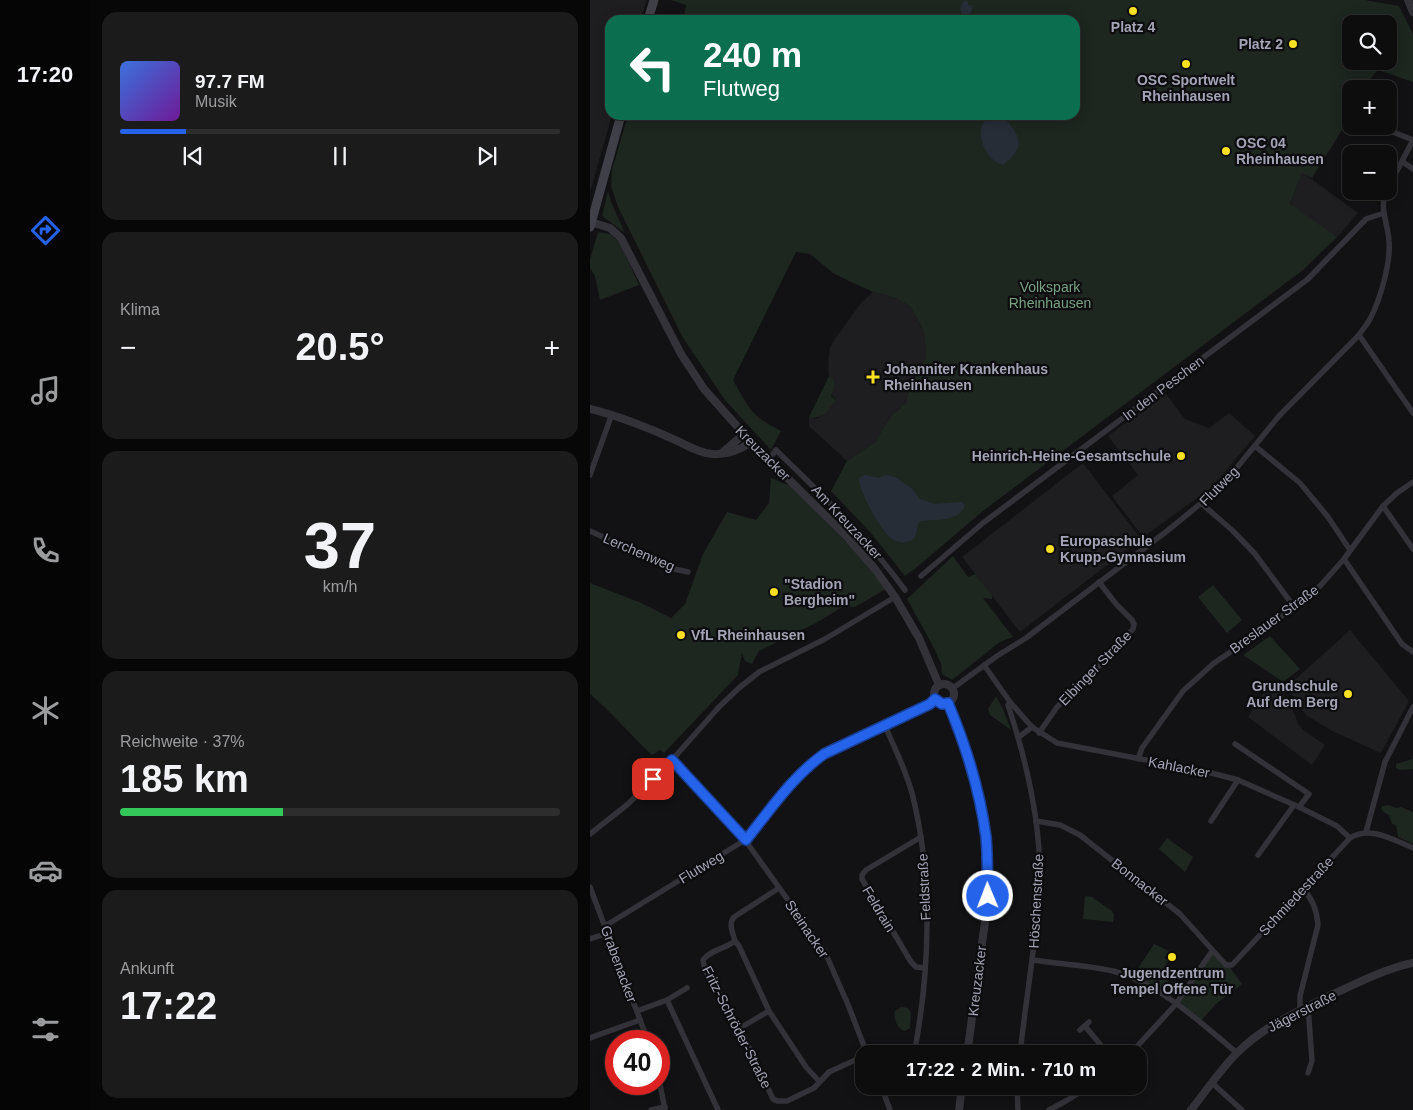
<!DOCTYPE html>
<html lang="de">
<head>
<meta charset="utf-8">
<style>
  :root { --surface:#0e0d0e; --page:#1c1b1c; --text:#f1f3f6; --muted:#9b9c9e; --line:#2e2d2e; --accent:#2563eb }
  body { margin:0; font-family:Helvetica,sans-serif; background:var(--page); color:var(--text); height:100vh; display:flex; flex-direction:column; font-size:19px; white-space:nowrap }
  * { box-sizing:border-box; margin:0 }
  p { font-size:16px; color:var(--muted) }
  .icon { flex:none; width:28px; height:28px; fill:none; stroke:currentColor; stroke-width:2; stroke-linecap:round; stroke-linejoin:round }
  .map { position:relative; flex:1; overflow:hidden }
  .side { display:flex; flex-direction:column; gap:12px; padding:12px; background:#080708; width:500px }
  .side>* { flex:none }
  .top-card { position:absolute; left:15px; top:15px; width:475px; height:105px; border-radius:15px; box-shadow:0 2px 12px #0003,0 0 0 1px var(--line); background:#0b6e4f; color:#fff; overflow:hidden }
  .fabs { position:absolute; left:752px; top:15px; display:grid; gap:10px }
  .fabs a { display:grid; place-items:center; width:55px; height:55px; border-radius:10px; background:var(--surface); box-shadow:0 2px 12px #0003,0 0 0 1px var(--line); font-size:25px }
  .speed { position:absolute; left:15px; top:1030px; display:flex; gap:10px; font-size:25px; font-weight:700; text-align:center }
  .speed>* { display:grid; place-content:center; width:65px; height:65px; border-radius:50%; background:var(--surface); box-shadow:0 2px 12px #0003,0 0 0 1px var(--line); line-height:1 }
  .speed .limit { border:8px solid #d22; background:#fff; color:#111 }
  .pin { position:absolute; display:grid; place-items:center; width:42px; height:42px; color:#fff; margin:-21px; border-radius:10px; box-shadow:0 2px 8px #0006 }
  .me { position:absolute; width:55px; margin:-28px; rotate:359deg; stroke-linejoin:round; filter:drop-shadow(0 0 4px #0008) }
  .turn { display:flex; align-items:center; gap:18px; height:105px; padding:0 15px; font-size:22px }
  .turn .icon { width:65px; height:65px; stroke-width:2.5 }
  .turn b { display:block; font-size:35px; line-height:42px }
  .big { font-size:38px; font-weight:600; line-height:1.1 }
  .side .tile { flex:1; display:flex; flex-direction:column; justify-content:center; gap:8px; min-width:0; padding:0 18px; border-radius:15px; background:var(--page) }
  .side .dial { align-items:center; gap:0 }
  .dial b { font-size:65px; line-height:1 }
  .song { display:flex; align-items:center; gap:15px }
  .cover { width:60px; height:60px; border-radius:8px; background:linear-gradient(135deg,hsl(220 70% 55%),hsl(280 70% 35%)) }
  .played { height:5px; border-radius:2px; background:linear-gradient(90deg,var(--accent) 15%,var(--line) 15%) }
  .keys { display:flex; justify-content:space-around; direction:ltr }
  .heat { display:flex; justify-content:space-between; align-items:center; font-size:28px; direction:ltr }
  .charge { height:8px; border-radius:4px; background:linear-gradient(90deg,#34c759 37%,var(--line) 0) }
  .trip { position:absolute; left:265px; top:1045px; width:292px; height:50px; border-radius:15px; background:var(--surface); box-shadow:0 2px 12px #0003,0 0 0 1px var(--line); font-weight:600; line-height:50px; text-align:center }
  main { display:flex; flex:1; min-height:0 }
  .tab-bar { display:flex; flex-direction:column; width:90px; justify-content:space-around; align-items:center; background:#060506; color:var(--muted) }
  .tab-bar .icon { width:35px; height:35px }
  .tab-bar .current { color:var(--accent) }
  .tab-bar b { font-size:22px; color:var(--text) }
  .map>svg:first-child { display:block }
</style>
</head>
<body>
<main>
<nav class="tab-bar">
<b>17:20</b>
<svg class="icon current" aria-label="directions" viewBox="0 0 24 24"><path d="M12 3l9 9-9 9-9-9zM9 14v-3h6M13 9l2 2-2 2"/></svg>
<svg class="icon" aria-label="music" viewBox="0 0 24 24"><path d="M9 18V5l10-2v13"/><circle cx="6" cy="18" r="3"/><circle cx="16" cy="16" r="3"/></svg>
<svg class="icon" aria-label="phone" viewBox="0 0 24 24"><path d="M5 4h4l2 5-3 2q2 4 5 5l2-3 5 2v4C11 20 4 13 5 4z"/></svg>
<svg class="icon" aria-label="climate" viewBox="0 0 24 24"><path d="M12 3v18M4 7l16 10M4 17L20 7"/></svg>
<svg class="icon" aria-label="car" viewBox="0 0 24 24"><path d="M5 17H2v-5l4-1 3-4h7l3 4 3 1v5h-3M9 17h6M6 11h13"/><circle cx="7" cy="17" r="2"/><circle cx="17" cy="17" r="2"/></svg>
<svg class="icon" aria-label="filters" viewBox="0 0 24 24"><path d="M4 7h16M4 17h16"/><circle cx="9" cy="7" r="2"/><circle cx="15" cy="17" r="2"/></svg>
</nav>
<section class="side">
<div class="tile">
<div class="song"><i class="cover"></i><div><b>97.7 FM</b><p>Musik</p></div></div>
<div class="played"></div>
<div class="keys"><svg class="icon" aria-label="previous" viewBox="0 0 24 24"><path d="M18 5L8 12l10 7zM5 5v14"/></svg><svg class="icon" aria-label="pause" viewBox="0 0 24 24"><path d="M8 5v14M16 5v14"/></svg><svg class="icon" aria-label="next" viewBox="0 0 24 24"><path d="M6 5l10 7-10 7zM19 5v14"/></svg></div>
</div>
<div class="tile"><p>Klima</p>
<div class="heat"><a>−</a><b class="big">20.5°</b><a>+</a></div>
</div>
<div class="tile dial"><b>37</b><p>km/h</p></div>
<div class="tile"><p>Reichweite · 37%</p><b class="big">185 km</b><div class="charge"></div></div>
<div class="tile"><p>Ankunft</p><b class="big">17:22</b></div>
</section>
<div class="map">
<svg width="823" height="1110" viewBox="0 0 823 1110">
  <rect width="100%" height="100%" fill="#121113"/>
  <!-- built -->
  <g fill="#1e1d20">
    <path d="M0,0H57L50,20H20V115H22L0,192Z"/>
    <path d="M712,172L768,213L747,237L700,205Z"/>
    <path d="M283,292L306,298L321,307L334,332L336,357L320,385L316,403L300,417L285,442L257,461L219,426V417L222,419L228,418L246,399L241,394L243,378L239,376L238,365L240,347L245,339L271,303Z"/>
    <path d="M575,393L595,419L619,428L639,413L665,436L630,478L620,489L553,537L522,496L548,475L518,436Z"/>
    <path d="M493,463L551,539L430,632L372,557Z"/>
    <path d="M760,630L819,701L791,753L742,731L716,715L697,687Z"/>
    <path d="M680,683L687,686L692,692L705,715L708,724L713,730L735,745L722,765L658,717Z"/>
  </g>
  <!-- green -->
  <g fill="#1e2620" fill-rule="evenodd">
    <path d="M81,0H775L809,6L823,34V82L788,70L771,89H761V111L752,130L722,178L712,173L700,204L747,237L713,270L393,511L326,568L315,576L280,532L241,491L257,461L285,442L300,417L316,403L320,385L336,357L334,332L321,307L306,298L283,292L261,282L243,273L220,254L206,252L143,380C159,408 161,416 191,431L181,450L135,400L93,338L28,207L21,186L22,170L38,115H485V20H114L94,17L96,5ZM761,24H799V61H761Z"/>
    <path d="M18,191L22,204L35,233L12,216Z"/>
    <path d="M8,232L20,234L30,243L49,285L10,300L5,276L0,268V260Z"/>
    <path d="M239,376L243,378L245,386L241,396L246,400L235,414L222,419L219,417Z"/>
    <path d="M181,478L203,487L279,566L296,589L265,607L254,606L226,623L169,651L162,664L155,661L152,653L148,675L74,753L70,750L62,755C41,735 22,713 0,694V583L49,602L81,618L95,604L113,554L137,512L166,520L179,503Z"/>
    <path d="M363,556L378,577L385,574L402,595V599L393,598L423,637L410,642L362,680L352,674L351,664L345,650L317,599Z"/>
    <path d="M623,585L652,620L637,633L608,597Z"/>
    <path d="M680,636L710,669L693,682L653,655Z"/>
    <path d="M406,696L413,709L421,730L400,715L398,709Z"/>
    <path d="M823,759V769L810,770L806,768V764Z"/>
    <path d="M799,805L806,808L811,807L823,812V844L808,837L806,825L802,824L799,815L795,813L791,809L792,806Z"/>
    <path d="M577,838L603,857L595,872L569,849Z"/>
    <path d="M495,896L502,897L522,911L524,915L523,922L493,919Z"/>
    <path d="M564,944L579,951L574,958L578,961L573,969L582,976L571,992L544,974Z"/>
    <path d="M622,951L639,966L652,984L626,1004L610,1022L586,1004Z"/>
    <path d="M311,1007L318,1008L321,1013L320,1028L315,1031C307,1029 303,1018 305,1011Z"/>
  </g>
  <!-- water -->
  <g fill="#272d37">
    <path d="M375,0L378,2V5L383,6L381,13L377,16H373C369,11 370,5 375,0Z"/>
    <path d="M399,116C403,117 408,117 411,118C420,122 431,136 428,147C426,154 419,160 413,165C399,161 387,141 392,126C393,122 397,119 399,116Z"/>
    <path d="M275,475L289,478L296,475L305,477L321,488L330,499L345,504L371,502L375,505C369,523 344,519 329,521L325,538C319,542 313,544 306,541C293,537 269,492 269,478Z"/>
  </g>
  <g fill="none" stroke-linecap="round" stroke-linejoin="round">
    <!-- minor -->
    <g stroke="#333238" stroke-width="5.5">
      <path d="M759,120L761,115"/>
      <path d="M788,126L823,140"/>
      <path d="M813,162L823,169"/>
      <path d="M799,186L823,140"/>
      <path d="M769,335L823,413"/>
      <path d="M665,446L710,483L738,517L760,550"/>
      <path d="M179,459L186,450L194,458C238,500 279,541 315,590"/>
      <path d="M0,475L22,414"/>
      <path d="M612,504L643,531L665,554L705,608"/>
      <path d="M793,506L823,549"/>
      <path d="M0,531L84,569L98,572"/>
      <path d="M754,559L812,644L823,652"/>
      <path d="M331,576L393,523L718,279L776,219L794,213"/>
      <path d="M394,665L420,702L442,727L467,743L614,771L648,780L709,807L747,826L760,838"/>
      <path d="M363,688L407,656L436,638L577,531L631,487L689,416L769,335C772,330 777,325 780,319C790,300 801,263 799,241C798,224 789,207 796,191"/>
      <path d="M420,702L418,705C436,759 449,815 450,872C450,886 448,900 447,914C443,961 435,1007 430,1054"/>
      <path d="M295,726C305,749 317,772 323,797C343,879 340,972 324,1054"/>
      <path d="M449,733L467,707L508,667L543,629L544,624L542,620L526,604L509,582"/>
      <path d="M429,737L442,727"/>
      <path d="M645,744L719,794L709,807"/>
      <path d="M548,759L552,748L593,691L624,663L675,629L730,586L754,559L793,506L807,493L823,482"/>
      <path d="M82,760L155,840L235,952L259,1007L277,1054"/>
      <path d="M446,821L470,825L490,835L590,914L636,965H642L760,838C780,825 803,840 823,848"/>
      <path d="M621,821L648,780"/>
      <path d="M776,832L795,762L823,707"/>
      <path d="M0,834L38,804L82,760L129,707L149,688L169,672L235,639L305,597"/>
      <path d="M331,837L276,870L272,875V879L321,962L326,967L335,968"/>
      <path d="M668,855L704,805"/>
      <path d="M0,887L58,1041"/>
      <path d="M189,888L144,917C138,924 143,933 145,941C135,949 120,950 113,960L115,970L150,1028L183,1099L187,1101H197L224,1088L239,1072L274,1056"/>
      <path d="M15,926L155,840L201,782L220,764L243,749L340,703L345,699"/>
      <path d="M0,939L18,933"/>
      <path d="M145,941L149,946L179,1011L216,1067L229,1081"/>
      <path d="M443,960C469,964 497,965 523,971C569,983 611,1023 647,1053"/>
      <path d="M77,1000L128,1110"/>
      <path d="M718,1006L722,1061L718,1073"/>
      <path d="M710,1009V996L728,925C727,911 723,899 713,889"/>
      <path d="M47,1011L77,1000L97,988"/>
      <path d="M495,1026L518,1054"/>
      <path d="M150,1028L179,1011"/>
      <path d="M490,1030L499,1022"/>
      <path d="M0,1038L50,1020"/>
      <path d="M540,1054L586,1004L622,951"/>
      <path d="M69,1079L75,1110"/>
      <path d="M622,1083L652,1110"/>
      <path d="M291,1086L300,1110"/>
      <path d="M427,1086L428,1110"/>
      <path d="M294,1093L305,1086"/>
      <path d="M61,1110L75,1107"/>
      <path d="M459,1110L476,1101L500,1086"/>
    </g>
    <!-- tertiary -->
    <g stroke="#333238" stroke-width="8">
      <path d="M818,0L823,12"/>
      <path d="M1,222L20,228L31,238L91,354L114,389L161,442L258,538L285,569L305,597L329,638L349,685"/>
      <path d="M0,409C29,416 56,427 83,439C95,444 108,453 122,454C136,455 150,450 161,442"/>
      <path d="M133,452L154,434"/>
      <circle cx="354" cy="694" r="10"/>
      <path d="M358,703C383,764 400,829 398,895C397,914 393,933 391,952C386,986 382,1020 377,1054"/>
      <path d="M369,1110L372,1086"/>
      <path d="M601,1110C616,1091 630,1070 647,1053C674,1026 707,1012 741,995C768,983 794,969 823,963"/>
    </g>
    <!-- secondary -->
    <g stroke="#404048" stroke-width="9">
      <path d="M58,20L64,0"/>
      <path d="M0,227L31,115"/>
    </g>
  </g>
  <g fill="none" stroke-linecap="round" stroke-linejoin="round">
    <!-- route casing -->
    <g stroke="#184099" stroke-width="12">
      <path id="route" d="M63,779L82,760L156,840C180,810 202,777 234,754L340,704L345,699L352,704L358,703C376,746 390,791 396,837C398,857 397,876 398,896"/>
    </g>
    <!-- route -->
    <use href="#route" stroke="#2563eb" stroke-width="9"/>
  </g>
  <!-- markers -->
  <g fill="#fae022" stroke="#0d0c0e" stroke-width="2">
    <circle cx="543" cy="11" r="5"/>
    <circle cx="703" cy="44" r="5"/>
    <circle cx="596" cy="64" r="5"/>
    <circle cx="636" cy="151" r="5"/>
    <path d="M280.5 369.5h5v5h5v5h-5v5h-5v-5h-5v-5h5z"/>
    <circle cx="591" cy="456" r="5"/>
    <circle cx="460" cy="549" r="5"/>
    <circle cx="184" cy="592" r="5"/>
    <circle cx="91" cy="635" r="5"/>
    <circle cx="758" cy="694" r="5"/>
    <circle cx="582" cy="957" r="5"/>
  </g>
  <g text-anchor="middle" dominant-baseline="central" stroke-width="4.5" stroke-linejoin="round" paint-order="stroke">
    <!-- poi labels -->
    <g font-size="14" font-weight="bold" fill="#a2a4b5" stroke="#0d0c0e" text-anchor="start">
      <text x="543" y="27" text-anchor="middle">Platz 4</text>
      <text x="693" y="44" text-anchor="end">Platz 2</text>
      <text x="596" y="80" text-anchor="middle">OSC Sportwelt<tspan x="596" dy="16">Rheinhausen</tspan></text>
      <text x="646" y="143">OSC 04<tspan x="646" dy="16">Rheinhausen</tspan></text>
      <text x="294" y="369">Johanniter Krankenhaus<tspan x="294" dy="16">Rheinhausen</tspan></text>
      <text x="581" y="456" text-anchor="end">Heinrich-Heine-Gesamtschule</text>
      <text x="470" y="541">Europaschule<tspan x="470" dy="16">Krupp-Gymnasium</tspan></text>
      <text x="194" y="584">"Stadion<tspan x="194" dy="16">Bergheim"</tspan></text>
      <text x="101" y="635">VfL Rheinhausen</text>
      <text x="748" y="686" text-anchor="end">Grundschule<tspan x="748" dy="16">Auf dem Berg</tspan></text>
      <text x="582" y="973" text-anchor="middle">Jugendzentrum<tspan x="582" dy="16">Tempel Offene Tür</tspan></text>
    </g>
    <!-- park labels -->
    <g font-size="14" fill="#78a183" stroke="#0d0c0e">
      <text x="460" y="287">Volkspark<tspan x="460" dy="16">Rheinhausen</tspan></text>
    </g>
    <!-- street labels -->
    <g font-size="14" fill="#a2a4b5" stroke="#0d0c0e">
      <text transform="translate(573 388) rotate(-37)">In den Peschen</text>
      <text transform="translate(173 453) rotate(45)">Kreuzacker</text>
      <text transform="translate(629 486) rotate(-45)">Flutweg</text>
      <text transform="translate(257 522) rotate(47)">Am Kreuzacker</text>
      <text transform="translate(49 552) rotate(23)">Lerchenweg</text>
      <text transform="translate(684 619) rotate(-36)">Breslauer Straße</text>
      <text transform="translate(505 668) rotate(-46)">Elbinger Straße</text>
      <text transform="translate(589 767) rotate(11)">Kahlacker</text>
      <text transform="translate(111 867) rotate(-31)">Flutweg</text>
      <text transform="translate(550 882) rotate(38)">Bonnacker</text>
      <text transform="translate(334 887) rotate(-93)">Feldstraße</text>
      <text transform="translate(706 896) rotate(-47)">Schmiedestraße</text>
      <text transform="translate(446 901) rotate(-87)">Höschenstraße</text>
      <text transform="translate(289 909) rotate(59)">Feldrain</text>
      <text transform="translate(217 929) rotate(56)">Steinacker</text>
      <text transform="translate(29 964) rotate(70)">Grabenacker</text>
      <text transform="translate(387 981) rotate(-83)">Kreuzacker</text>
      <text transform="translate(712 1011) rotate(-27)">Jägerstraße</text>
      <text transform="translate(147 1027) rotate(63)">Fritz-Schröder-Straße</text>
    </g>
  </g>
</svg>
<div class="fabs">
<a><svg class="icon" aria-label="search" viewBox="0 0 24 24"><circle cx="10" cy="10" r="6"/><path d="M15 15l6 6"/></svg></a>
<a>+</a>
<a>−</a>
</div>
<div class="speed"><div class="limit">40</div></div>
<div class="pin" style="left:63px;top:779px;background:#d93025"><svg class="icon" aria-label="arrive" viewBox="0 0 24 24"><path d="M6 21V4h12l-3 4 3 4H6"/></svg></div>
<svg class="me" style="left:398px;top:896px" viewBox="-20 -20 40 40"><circle r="17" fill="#2563eb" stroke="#fff" stroke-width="3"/><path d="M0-11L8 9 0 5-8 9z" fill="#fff"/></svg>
<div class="trip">17:22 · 2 Min. · 710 m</div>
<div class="top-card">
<div class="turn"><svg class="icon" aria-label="left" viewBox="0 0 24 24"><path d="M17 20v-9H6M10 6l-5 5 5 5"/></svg><div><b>240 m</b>Flutweg</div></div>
</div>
</div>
</main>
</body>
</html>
